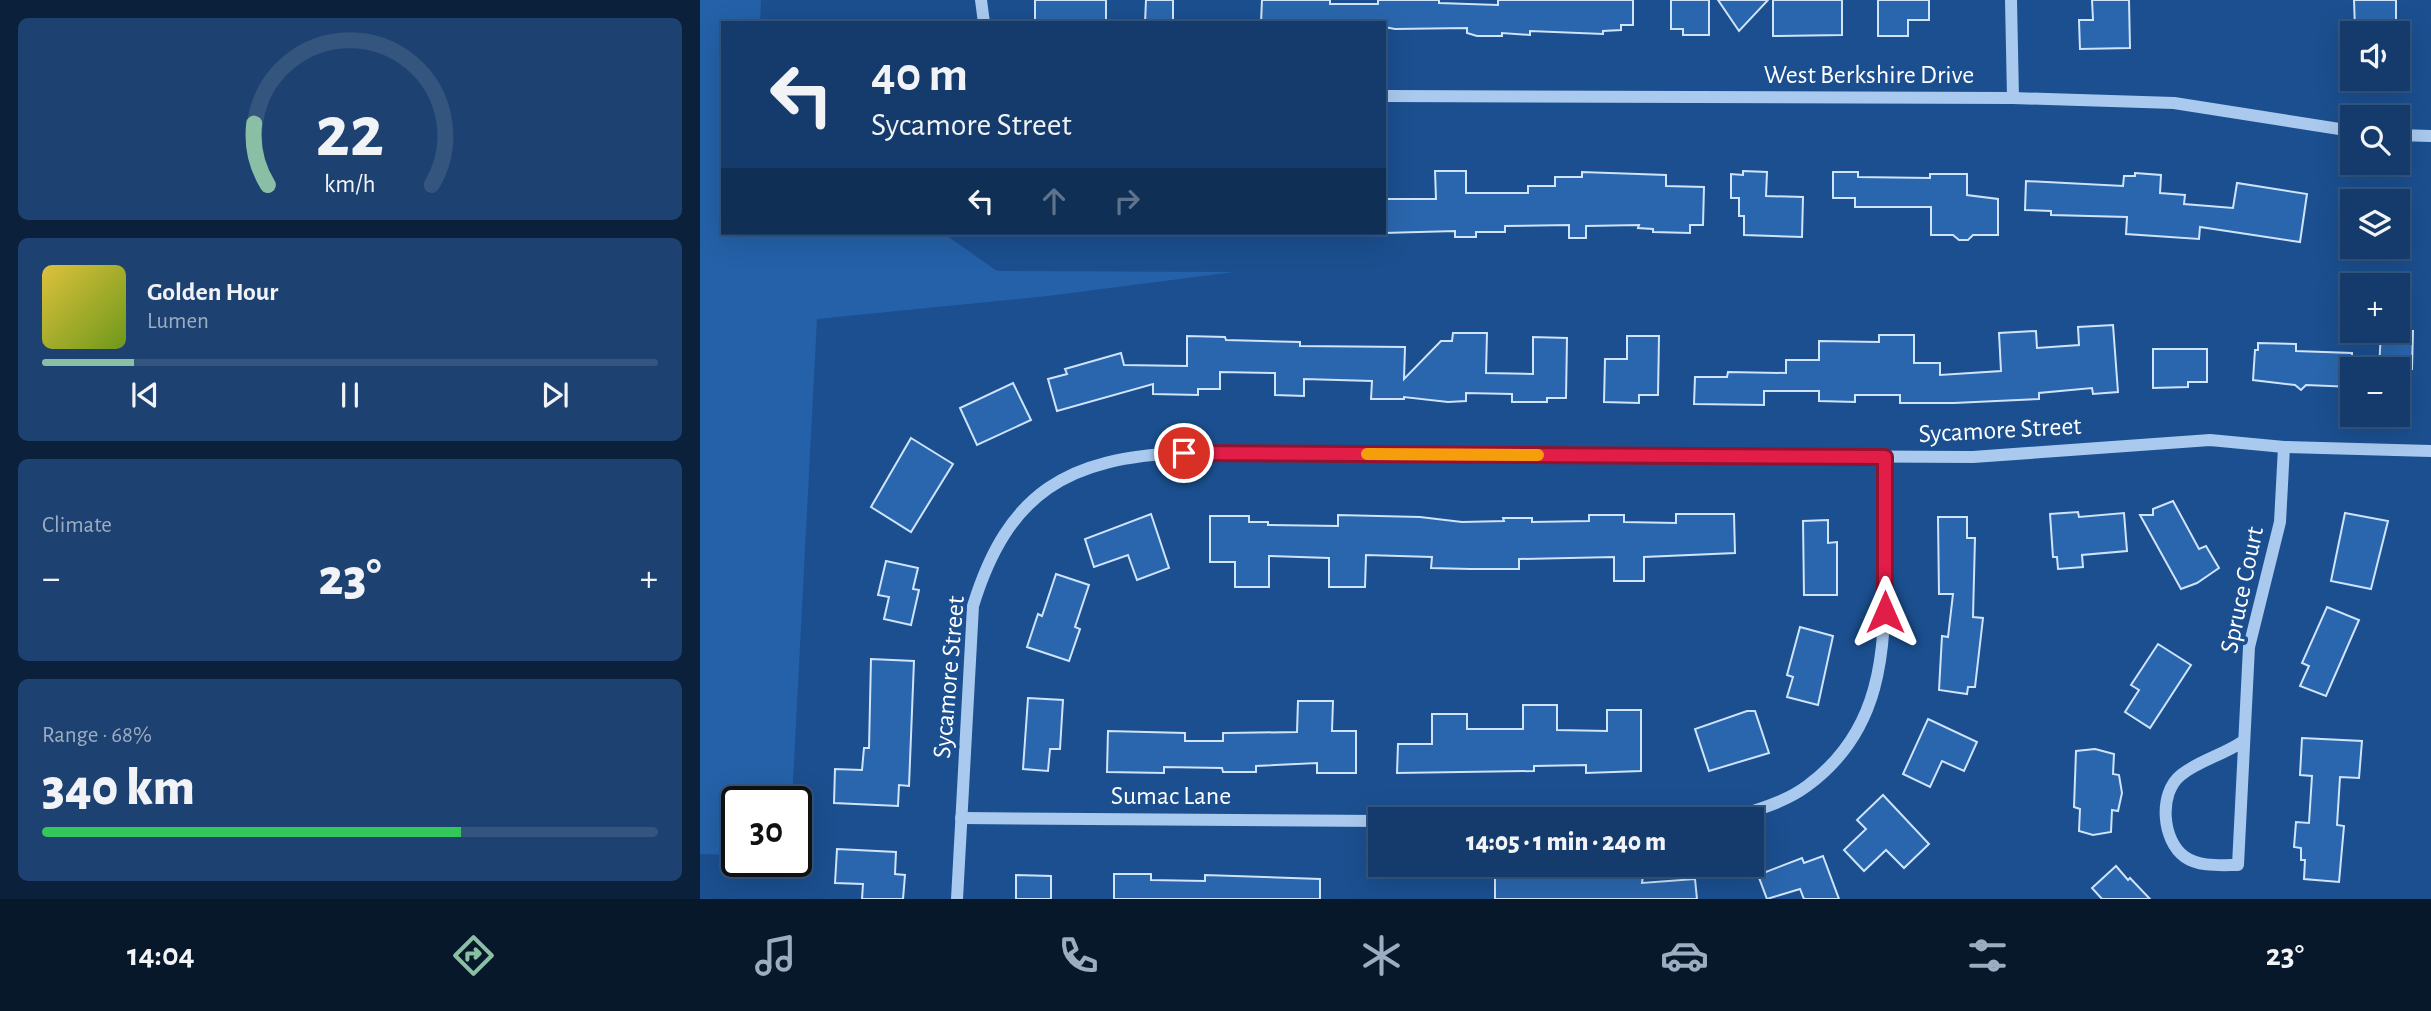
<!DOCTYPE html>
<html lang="en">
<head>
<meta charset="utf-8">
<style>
  :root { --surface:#143b6b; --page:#1d4271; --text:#f1f3f6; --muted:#9dadc1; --line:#33557e; --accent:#8abfa5 }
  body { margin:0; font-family:"Alegreya Sans",sans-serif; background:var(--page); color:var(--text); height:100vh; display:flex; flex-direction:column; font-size:26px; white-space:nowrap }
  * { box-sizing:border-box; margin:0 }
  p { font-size:23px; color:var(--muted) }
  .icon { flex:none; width:38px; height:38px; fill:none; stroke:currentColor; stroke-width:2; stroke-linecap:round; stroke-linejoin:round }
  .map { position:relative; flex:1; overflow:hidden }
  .details { display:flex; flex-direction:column; gap:18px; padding:18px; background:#0b203b; width:700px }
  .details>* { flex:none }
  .banner { position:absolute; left:21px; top:21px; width:665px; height:214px; border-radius:0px; box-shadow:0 7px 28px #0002,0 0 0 2px var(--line); background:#143b6b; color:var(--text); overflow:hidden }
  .controls { position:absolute; left:1640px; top:21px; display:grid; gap:14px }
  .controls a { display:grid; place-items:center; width:70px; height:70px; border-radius:0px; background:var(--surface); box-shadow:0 7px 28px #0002,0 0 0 2px var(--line); font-size:35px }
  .speed { position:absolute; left:21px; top:786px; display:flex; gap:14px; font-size:35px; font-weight:700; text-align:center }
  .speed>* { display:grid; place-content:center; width:91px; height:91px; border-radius:50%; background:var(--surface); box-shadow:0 7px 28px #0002,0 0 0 2px var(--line); line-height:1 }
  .speed .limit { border:4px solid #111; border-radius:10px; background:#fff; color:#111 }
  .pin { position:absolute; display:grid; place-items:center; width:60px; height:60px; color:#fff; margin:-30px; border:4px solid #fff; border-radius:50%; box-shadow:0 2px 7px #0007 }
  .me { position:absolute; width:77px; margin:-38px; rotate:0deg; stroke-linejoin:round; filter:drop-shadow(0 0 5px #0008) }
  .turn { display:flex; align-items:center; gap:24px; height:147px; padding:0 35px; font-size:32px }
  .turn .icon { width:91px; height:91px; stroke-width:2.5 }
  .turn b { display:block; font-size:49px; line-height:60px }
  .lanes { display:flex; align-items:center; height:66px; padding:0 35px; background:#0003; justify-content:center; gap:35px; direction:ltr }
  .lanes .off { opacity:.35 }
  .big { font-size:52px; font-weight:800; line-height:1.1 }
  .details .tile { flex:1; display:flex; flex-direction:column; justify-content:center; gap:10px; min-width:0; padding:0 24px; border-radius:10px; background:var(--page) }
  .details .dial { align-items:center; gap:0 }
  .dial svg { height:182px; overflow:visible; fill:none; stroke:var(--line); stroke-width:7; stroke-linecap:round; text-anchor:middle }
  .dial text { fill:var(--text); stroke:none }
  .song { display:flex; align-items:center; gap:21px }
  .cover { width:84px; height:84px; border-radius:10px; background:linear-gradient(135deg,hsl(50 70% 55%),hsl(80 70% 35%)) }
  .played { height:7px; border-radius:4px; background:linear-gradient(90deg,var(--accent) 15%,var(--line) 15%) }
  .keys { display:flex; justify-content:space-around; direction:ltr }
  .heat { display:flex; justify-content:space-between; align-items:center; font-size:38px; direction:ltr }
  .charge { height:10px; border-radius:5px; background:linear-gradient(90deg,#34c759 68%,var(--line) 0) }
  .trip { position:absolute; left:668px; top:807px; width:396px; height:70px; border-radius:0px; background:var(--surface); box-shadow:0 7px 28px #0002,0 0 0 2px var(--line); font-weight:800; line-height:70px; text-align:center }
  .tab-bar { display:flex; height:112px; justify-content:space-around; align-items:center; background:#08182b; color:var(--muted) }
  .tab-bar .icon { width:49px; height:49px }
  .tab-bar .current { color:var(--accent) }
  .tab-bar b { font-size:32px; color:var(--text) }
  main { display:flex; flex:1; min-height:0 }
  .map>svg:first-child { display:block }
</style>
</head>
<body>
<main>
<section class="details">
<div class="tile dial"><svg viewBox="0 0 100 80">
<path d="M14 69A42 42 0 1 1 86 69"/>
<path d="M14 69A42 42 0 0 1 8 42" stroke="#8abfa5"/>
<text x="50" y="56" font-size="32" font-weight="700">22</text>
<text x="50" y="72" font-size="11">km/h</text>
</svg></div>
<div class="tile">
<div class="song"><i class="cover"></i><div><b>Golden Hour</b><p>Lumen</p></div></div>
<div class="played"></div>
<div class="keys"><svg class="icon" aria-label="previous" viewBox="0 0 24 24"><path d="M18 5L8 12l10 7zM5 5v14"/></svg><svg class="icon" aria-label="pause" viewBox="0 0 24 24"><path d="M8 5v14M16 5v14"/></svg><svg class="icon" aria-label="next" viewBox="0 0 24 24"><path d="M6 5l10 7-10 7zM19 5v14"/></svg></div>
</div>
<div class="tile"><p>Climate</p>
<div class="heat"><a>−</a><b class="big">23°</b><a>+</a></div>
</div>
<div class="tile"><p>Range · 68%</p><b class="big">340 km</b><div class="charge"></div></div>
</section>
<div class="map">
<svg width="1731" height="899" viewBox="0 0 1731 899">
  <rect width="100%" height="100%" fill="#1b4f8f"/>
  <!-- green -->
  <path fill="#2461a8" d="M0,0H61L60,23H23V233H243L297,271L534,272L348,296L117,319L92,801L37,802V855L0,854Z"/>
  <!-- building -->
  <g fill="#2a66ad" stroke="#cfe3fa" stroke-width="2">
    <path d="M335,0H406V23L335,22Z"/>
    <path d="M446,0H473V23H445Z"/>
    <path d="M562,0H630V4H678V0H739V3L798,5V0H933V25H921V30L903,31V34L830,31V35L802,33V36H777L767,33V28L695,29L684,27V23H561Z"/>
    <path d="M971,0H1009V35H983V29H971Z"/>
    <path d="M1018,0H1068L1039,31Z"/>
    <path d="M1073,0H1142V35L1073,36Z"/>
    <path d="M1178,0H1229V20H1208V36H1178Z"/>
    <path d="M1392,0H1429L1430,48L1380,49L1379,20H1393Z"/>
    <path d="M1654,0H1696V29H1655Z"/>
    <path d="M735,171H766V193H828V186H855V177H882V172L966,175V186L1004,187L1003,225H990V233L953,232V229L938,228L939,225L886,226V238H869V225L805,226V232H776V237H755V231L684,233V199H736Z"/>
    <path d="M1043,171L1067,172L1066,196L1103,197L1102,237L1044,235V216H1039V198H1031V174L1043,175Z"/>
    <path d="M1133,172H1158V177L1230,178V174H1267V195L1298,199V235H1273L1268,240H1259L1253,235H1231V207H1155V198H1133Z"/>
    <path d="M1435,173L1461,175L1460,193L1485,195L1484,204L1533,208L1537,183L1607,194L1600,242L1500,227L1499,239L1426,234L1427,217L1351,215V211L1325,210L1326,181L1423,186L1424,176H1435Z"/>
    <path d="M1413,325L1418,392L1393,394L1392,388L1339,393V399L1254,403H1200V395H1155V402L1119,401V391H1064V405L994,404L995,377H1027L1028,372L1086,373V360H1119V341L1179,342V335H1214V363H1240V375L1301,371L1299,333L1336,331L1337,348L1379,345L1378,327Z"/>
    <path d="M1681,331H1713L1712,369H1679Z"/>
    <path d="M753,333H787L786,373L833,374V337L867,338L866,398H847V402H812V394L766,393V401L748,402L704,397V399H671L672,381L604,379V396L575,395V373L520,372V389H498V395L453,394V384L357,411L348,379L367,374L365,369L421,353L424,365L487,366V336L525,337L526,340L600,342V346L705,347L704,379L741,341H752Z"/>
    <path d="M927,336H959L958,395H939V403L904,402L905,359H927Z"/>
    <path d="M1558,343L1596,344V351L1652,353V387L1606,385L1601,390L1595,385L1553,380L1555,350H1558Z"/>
    <path d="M1453,349H1507V382H1488V387L1453,388Z"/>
    <path d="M313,383L331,420L277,445L260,408Z"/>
    <path d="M211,438L253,464L211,532L171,507Z"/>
    <path d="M1473,501L1499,549L1506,546L1519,568L1497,583L1481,589L1440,515H1453V509Z"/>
    <path d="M1378,512L1379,517L1424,513L1427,551L1382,555L1383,567L1358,569L1357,557H1353L1350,514Z"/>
    <path d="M1645,513L1688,521L1671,589L1631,581Z"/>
    <path d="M451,514L469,568L437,580L428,555L394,567L385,539Z"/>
    <path d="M976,514H1034L1035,553L944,557V581H914V557L819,559V569H770L731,568L732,557L666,555L665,587H629V558L569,556V587H535V562H510V516H549V522H568V525L638,526V515L720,517L762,522L804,521L803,518H832V522L889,521V515H924V522L976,523Z"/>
    <path d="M1238,517H1267V538H1275L1273,617L1283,618L1275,687H1268L1267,694L1239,690L1242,636L1248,637L1253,594H1239Z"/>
    <path d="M1128,520V543L1137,542V595H1104L1103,521Z"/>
    <path d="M186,561L218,568L213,589L219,590L211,625L184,619L189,597L178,595Z"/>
    <path d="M356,574L389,585L375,627L380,629L369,661L327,647L338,614L342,616Z"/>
    <path d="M1627,607L1659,620L1626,696L1600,686L1609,666L1602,663Z"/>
    <path d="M1100,627L1133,636L1118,705L1087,697L1093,677L1087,675Z"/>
    <path d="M1458,644L1491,665L1450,728L1425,712L1439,690L1431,685Z"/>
    <path d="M171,659L214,661L209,786L199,785L198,806L134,803L135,769L162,770L164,748H169Z"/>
    <path d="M328,698L363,700L360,749H350L348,771L323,769Z"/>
    <path d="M598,701H633L632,731H656V773H617V763L556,766V772H523L522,768L464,767V773L407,772L408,731L485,733V741H523V733H526L597,732Z"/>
    <path d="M823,705H857V730L907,731V710H941V771L886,773V765L834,766V771L697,773L698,744H732V714H767V729H823Z"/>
    <path d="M1047,711H1055L1069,753L1009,771L995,729Z"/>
    <path d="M1228,719L1277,742L1264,771L1242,761L1230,787L1203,774Z"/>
    <path d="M1602,738L1662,741L1659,778L1640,777L1637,825L1644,826L1639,882L1604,879L1605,860H1601V848L1594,847L1596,822L1609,823L1612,776L1600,775Z"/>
    <path d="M1395,749L1414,754L1413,774L1419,775L1422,793L1418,811L1412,810L1411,832L1393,835L1379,831L1380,809L1374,807L1376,751Z"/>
    <path d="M1183,795L1229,844L1204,868L1186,850L1164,871L1144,850L1166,829L1157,820Z"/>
    <path d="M137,849L196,852L195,874L205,875L203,899H162L163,884L135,883Z"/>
    <path d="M1123,856L1139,899H1104L1100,889L1067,899L1058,875L1102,858L1104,863Z"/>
    <path d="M1416,866L1428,880L1430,878L1450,899H1402L1392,888Z"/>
    <path d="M414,874H451V880L505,881V875L620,879V899H414Z"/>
    <path d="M316,875L351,876V899H316Z"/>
    <path d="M892,875L943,876L942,883L995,879L997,899H795V878H892Z"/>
  </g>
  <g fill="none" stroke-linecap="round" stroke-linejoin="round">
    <!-- minor -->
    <g stroke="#a9c9ee" stroke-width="12">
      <path d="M281,0L284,23"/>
      <path d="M1311,0L1313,98"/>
      <path d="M684,96L1313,98L1474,103L1652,131"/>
      <path d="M1698,135L1731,136"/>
      <path d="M1542,742C1523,755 1498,761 1481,775C1458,793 1462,841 1485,857C1499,867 1521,865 1538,865L1549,647L1580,522L1584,447"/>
      <path d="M261,818L681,821"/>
      <path d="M1029,819C1056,810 1084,803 1107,786C1182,731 1185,653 1185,569C1185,532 1185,494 1185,457"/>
      <path d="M257,899L273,606C308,492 368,457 484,453L1273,457L1510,440L1584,447L1731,451"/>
    </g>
  </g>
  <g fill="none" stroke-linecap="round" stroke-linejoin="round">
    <!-- route casing -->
    <g stroke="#92132f" stroke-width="18">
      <path id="route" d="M484,453L1185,457V612"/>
    </g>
    <!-- route -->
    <use href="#route" stroke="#e11d48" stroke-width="12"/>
    <!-- slow -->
    <path stroke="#f59e0b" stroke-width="12" d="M667,454L838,455"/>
  </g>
  <g text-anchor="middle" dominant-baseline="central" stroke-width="7" stroke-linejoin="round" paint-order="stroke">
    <!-- street labels -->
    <g font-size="26" fill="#fff" stroke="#1b4f8f">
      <text x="1169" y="75">West Berkshire Drive</text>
      <text transform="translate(1300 430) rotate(-3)">Sycamore Street</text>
      <text transform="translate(1542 590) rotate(-78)">Spruce Court</text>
      <text transform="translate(249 677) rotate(-85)">Sycamore Street</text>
      <text x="471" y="796">Sumac Lane</text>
    </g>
  </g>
</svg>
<div class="controls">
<a><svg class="icon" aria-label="sound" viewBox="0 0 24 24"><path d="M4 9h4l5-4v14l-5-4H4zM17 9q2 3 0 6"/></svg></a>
<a><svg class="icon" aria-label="search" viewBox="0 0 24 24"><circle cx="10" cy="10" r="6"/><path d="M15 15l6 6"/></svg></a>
<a><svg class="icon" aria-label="layers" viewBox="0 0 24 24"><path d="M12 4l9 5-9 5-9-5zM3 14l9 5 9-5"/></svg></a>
<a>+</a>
<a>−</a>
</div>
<div class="speed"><div class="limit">30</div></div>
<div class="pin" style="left:484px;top:453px;background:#d93025"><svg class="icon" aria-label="arrive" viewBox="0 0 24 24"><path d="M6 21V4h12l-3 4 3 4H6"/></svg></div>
<svg class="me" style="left:1185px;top:612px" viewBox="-20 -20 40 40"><path d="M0-17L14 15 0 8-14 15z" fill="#e11d48" stroke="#fff" stroke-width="4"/></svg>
<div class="trip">14:05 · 1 min · 240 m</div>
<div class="banner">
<div class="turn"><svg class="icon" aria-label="left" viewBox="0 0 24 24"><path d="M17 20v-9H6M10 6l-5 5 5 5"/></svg><div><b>40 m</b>Sycamore Street</div></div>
<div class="lanes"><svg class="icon" aria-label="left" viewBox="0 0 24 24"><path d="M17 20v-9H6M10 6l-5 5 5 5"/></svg><svg class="icon off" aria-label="ahead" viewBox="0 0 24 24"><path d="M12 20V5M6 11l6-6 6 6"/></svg><svg class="icon off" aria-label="right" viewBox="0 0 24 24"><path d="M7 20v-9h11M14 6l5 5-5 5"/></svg></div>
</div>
</div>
</main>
<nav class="tab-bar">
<b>14:04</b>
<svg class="icon current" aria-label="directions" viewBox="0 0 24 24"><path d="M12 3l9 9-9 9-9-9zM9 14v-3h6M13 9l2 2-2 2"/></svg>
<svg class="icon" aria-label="music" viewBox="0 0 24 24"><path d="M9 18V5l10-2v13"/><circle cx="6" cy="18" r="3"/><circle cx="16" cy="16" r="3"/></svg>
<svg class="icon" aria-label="phone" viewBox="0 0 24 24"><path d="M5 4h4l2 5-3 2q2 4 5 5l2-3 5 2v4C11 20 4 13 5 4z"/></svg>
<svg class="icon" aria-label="climate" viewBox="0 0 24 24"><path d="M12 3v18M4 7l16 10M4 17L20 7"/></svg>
<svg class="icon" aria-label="car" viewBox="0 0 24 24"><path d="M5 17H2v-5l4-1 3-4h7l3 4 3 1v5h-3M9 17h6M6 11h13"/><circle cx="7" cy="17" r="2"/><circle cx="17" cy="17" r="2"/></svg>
<svg class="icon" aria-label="filters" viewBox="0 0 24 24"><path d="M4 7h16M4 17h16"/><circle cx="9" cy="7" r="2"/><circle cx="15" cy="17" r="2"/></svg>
<b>23°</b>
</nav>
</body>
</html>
